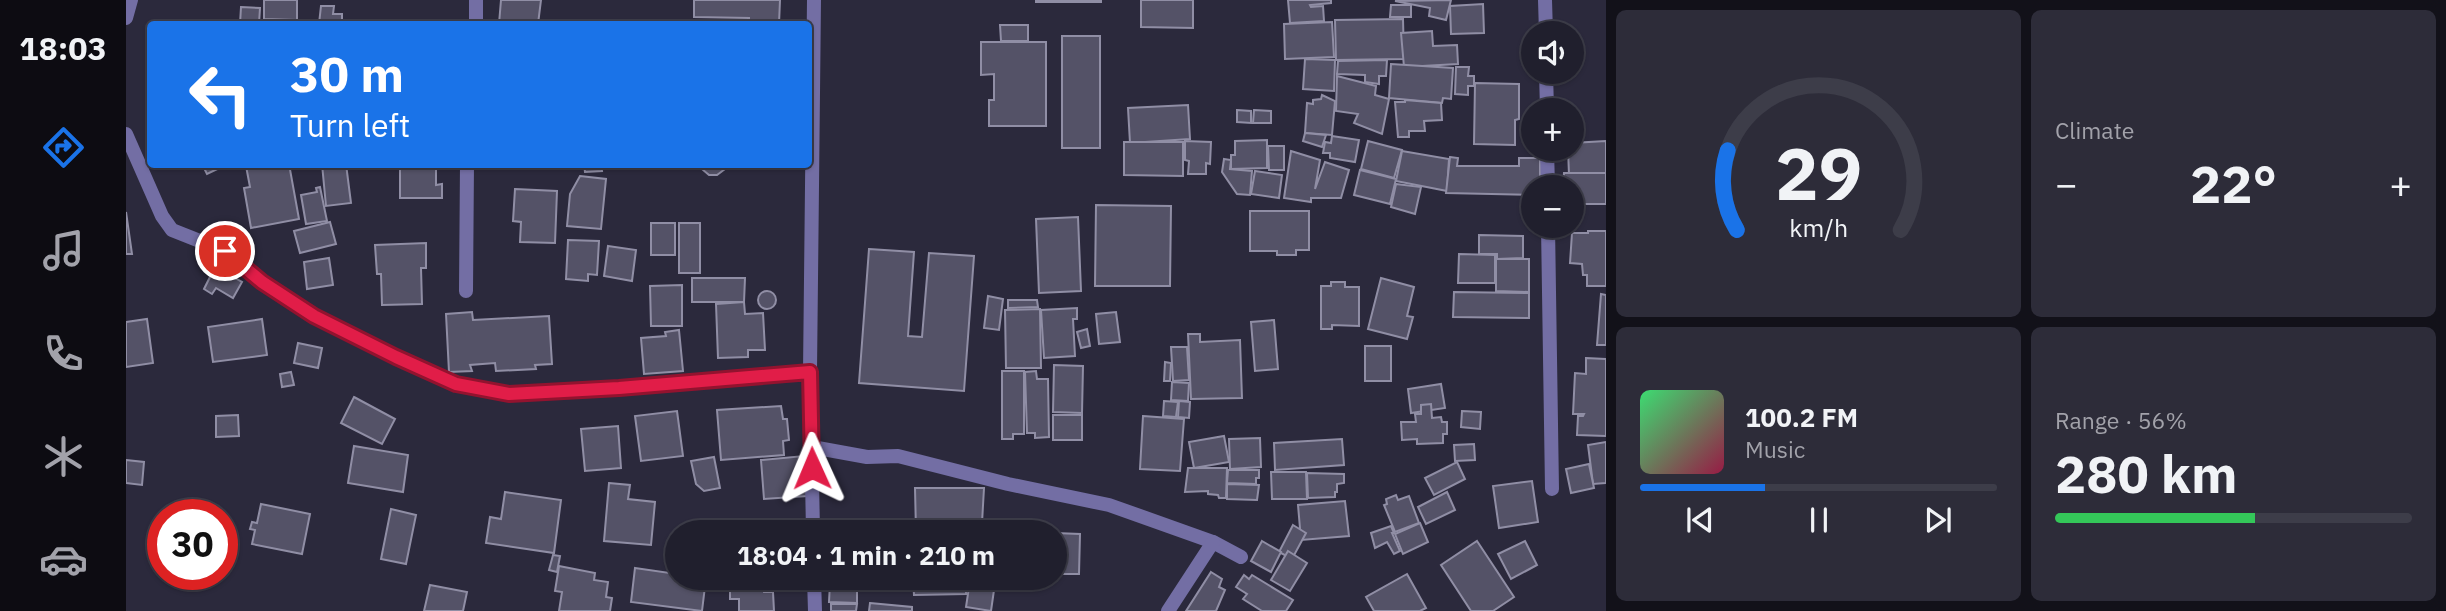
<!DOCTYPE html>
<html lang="en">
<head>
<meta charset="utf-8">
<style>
  :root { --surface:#201f2d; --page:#2d2c39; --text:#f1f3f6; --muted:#a2a2aa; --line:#3d3d49; --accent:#1a73e8 }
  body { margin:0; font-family:"IBM Plex Sans",sans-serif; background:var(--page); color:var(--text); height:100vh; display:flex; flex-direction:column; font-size:26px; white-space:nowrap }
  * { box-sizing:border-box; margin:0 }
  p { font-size:23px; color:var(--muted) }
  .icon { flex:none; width:38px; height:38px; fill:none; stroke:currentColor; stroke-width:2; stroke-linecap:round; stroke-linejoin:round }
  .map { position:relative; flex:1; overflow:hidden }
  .panel { display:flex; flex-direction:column; gap:10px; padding:10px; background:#121119; width:840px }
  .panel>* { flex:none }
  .top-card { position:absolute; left:21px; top:21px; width:665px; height:147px; border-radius:7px; box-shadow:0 2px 5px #0004,0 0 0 2px var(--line); background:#1a73e8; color:#fff; overflow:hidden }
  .fabs { position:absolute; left:1395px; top:21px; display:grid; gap:14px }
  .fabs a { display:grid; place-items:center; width:63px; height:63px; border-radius:50%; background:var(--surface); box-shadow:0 2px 5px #0004,0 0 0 2px var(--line); font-size:35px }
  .speed { position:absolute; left:21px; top:499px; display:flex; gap:14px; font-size:35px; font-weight:700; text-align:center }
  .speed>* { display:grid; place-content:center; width:91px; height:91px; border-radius:50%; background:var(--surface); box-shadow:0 2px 5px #0004,0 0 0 2px var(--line); line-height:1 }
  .speed .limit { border:10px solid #d22; background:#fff; color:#111 }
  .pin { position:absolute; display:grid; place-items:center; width:60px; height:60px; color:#fff; margin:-30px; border:4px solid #fff; border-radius:50%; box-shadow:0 2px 7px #0007 }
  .me { position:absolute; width:77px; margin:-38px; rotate:359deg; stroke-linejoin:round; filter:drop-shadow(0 0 5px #0008) }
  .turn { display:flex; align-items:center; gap:24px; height:147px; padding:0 28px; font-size:32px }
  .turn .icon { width:91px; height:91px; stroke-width:2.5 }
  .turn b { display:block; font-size:49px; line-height:60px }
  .big { font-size:52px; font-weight:700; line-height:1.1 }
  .panel .card { flex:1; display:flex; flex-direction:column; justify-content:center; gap:10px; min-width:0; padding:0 24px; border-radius:10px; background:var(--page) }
  .panel .dial { align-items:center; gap:0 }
  .dial svg { height:182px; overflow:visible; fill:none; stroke:var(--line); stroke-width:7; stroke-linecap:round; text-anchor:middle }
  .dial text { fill:var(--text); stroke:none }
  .song { display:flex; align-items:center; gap:21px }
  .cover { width:84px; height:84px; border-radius:10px; background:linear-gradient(135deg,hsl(140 70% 55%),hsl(340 70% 35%)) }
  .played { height:7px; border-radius:4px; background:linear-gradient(90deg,var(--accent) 35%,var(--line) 35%) }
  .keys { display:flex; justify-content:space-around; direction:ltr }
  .heat { display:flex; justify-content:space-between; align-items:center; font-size:38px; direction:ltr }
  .charge { height:10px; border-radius:5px; background:linear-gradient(90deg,#34c759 56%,var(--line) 0) }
  .panel .tiles { flex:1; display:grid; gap:10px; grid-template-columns:repeat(2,1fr) }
  .trip { position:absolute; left:539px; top:520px; width:402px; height:70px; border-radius:35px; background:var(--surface); box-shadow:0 2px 5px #0004,0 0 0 2px var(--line); font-weight:700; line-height:70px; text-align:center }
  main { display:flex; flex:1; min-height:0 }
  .dock { display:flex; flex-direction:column; width:126px; justify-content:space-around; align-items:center; background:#0d0c12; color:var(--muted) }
  .dock .icon { width:49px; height:49px }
  .dock .on { color:var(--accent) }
  .dock b { font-size:32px; color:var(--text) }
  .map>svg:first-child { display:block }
</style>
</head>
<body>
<main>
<nav class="dock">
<b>18:03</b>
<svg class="icon on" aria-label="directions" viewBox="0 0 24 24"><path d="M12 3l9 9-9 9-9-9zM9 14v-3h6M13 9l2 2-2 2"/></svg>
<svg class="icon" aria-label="music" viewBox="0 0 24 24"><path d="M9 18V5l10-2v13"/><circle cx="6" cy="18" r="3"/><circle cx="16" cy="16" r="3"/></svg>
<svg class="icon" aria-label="phone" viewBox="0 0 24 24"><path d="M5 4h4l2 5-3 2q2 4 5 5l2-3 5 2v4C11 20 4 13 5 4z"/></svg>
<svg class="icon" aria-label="climate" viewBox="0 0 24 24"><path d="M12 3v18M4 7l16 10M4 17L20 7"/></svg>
<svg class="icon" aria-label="car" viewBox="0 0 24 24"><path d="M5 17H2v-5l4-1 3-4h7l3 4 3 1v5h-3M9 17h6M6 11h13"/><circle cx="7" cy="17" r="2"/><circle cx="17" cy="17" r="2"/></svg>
</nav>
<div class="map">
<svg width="1480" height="611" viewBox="0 0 1480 611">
  <rect width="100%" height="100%" fill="#2b293c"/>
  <!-- building -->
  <g fill="#545267" stroke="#908ea5" stroke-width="2">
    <path d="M138,0H171V20L138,19Z"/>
    <path d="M375,0H415L412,24H373Z"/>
    <path d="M568,0H654L653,24H623V18L568,17Z"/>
    <rect x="910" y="0" width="65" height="2"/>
    <path d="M1015,0H1067V28L1015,27Z"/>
    <path d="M1162,0H1205V3L1184,5L1185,7L1197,6L1198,21L1164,23Z"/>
    <path d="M1325,0L1320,20L1303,16L1304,8L1269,1Z"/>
    <path d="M1357,4L1358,33L1325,34L1324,6Z"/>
    <path d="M1265,5H1285V17H1264Z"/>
    <path d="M195,6H208L207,14H216V24H193Z"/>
    <path d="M115,7L134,8L133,24H114Z"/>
    <path d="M1277,19L1278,59L1210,60L1209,20Z"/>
    <path d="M1206,22L1208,57L1159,59L1158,24Z"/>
    <path d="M874,25H902V41H875Z"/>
    <path d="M1306,31L1307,46L1331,45L1332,64L1278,67L1275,33Z"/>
    <rect x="936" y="36" width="38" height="112"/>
    <path d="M855,42H920V126H863V100H868V74L855,75Z"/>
    <path d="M1179,59L1209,60L1208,91L1177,89Z"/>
    <path d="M1261,60L1260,76H1253V84L1239,82V75L1211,74L1212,61Z"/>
    <path d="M1265,64L1327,68L1325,99L1317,98L1316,103L1263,98Z"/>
    <path d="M1330,67H1343L1342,76H1348V86H1342V95L1329,94Z"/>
    <path d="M1211,76L1250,86L1249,95L1263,99L1256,134L1228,123L1232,114L1210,111Z"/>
    <path d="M1349,83L1393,84V119L1389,120V145L1348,144Z"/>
    <path d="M1196,95L1209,101L1206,135L1179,133L1181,103L1187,104V100L1195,99Z"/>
    <path d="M1279,100L1315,103L1316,120L1298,121L1299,131H1283V137H1272L1269,102H1279Z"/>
    <path d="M1062,105L1064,139L1004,143L1002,108Z"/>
    <path d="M1111,110L1125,111V123L1111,122Z"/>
    <path d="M1128,110L1145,111V123H1127Z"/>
    <path d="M1179,133L1200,135L1196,147L1177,141Z"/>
    <path d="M1206,136L1233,140L1229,162L1204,158V153H1197L1199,142L1205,143Z"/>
    <path d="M1141,140V168L1105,169V155H1109V141Z"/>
    <path d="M1059,141L1085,142L1084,164L1080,163V174H1062L1063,161L1059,160Z"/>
    <path d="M1242,141L1276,150L1268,178L1235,169Z"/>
    <path d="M1480,141V173L1443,175L1442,149H1446V143Z"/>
    <path d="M998,142H1057V176L998,175Z"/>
    <path d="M1142,146H1158V170H1143Z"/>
    <path d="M1165,151L1194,160L1189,189L1199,162L1223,170L1215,198H1185V202L1158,198Z"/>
    <path d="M1276,151L1323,159L1321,191L1270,181Z"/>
    <path d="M1324,157L1332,158L1331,166H1393V158H1414V187H1407V195L1320,193Z"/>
    <path d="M1098,159L1105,160L1104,169L1126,171L1124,195L1111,194L1096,172Z"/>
    <path d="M76,164H102L81,174Z"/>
    <path d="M128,164H163L173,219L125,228L118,188L124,187L120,166Z"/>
    <path d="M196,164H220L225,203L200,206Z"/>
    <path d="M274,164H310V185L316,184V198H274Z"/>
    <path d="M458,164H475L476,171L459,172Z"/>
    <path d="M570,164H599V169L591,175H583L576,169H570Z"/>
    <path d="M1234,170L1270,179L1264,204L1228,195Z"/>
    <path d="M1129,171L1156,175L1153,198L1125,194Z"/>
    <path d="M1438,173H1480V204H1446V187H1437Z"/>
    <path d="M454,176L480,179L475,229L441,226L444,194Z"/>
    <path d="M1270,184L1295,187L1289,214L1265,207Z"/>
    <path d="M194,187L201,221L180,224L175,195L191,192L190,188Z"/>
    <path d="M389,189L431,191L429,243L394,242L395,222L387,221Z"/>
    <path d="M970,205L1045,206L1044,286H969Z"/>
    <path d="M1124,211H1183V250H1170V255H1151V251H1124Z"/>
    <path d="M0,212L6,254H0Z"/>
    <path d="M952,217L955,291L913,293L910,219Z"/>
    <path d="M204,222L210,244L174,253L168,231Z"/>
    <rect x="525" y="223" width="24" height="32"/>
    <rect x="553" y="223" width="21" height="50"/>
    <path d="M1462,231H1480V286H1461V275H1457L1456,264L1444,263L1446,233H1462Z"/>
    <path d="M1353,235L1397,236V258L1371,259V254H1353Z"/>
    <path d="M442,240L473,241L471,275L462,274V281L440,279Z"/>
    <path d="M300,243V268H295L296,304L256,305L255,274H251L249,245Z"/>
    <path d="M482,246L510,250L506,281L478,276Z"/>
    <path d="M743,249L788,252L782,336L796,337L803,253L848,256L838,391L733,383Z"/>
    <path d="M1333,254L1369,255V283H1332Z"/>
    <path d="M203,258L207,285L181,289L178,262Z"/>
    <path d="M1370,259H1403V292L1370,291Z"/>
    <path d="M89,267L116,282L107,298L90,288L86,294L78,289Z"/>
    <path d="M566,278H619L618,302H566Z"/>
    <path d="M1255,278L1288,287L1281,316L1287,317L1281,339L1242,329Z"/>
    <path d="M1205,282H1219V287H1233V326L1206,325V329H1195V286H1205Z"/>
    <path d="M556,285V326H525L524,286Z"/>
    <circle cx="641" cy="300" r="9"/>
    <path d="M1328,292L1403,293V318L1327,317Z"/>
    <path d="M1475,294L1480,295V345H1471Z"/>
    <path d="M862,296L877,299L873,330L858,328Z"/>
    <path d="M882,300H911L912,307L882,308Z"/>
    <path d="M618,302L619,314L637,313L639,350H622V357L592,358L590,304Z"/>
    <path d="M951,308V319H947L949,356L918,358L915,310Z"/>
    <path d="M914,309L915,368H880L879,310Z"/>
    <path d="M346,312L347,320L423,316L426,364L409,365L410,369L370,371L369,363L344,365L346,371L323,372L320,314Z"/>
    <path d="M990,312L994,342L973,344L970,314Z"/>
    <path d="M21,319L27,363L0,367V322Z"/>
    <path d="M136,319L141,355L87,362L82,327Z"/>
    <path d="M1148,320L1152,369L1129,371L1125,322Z"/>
    <path d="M961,329L964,346L955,348L951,332Z"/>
    <path d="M553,330L557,371L518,374L515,338L540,336L539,332Z"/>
    <path d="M1062,334H1074V342L1114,340L1116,398L1065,399Z"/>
    <path d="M172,343L196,348L192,368L168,363Z"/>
    <rect x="1239" y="346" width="26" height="35"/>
    <path d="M1045,347H1061L1063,380L1047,381Z"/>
    <path d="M1460,358L1480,359V436L1451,435L1452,416H1457L1458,414H1447L1449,373L1460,374Z"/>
    <path d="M1039,362L1045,363L1044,381H1038Z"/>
    <path d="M928,365L957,366L956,413L927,412Z"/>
    <path d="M876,371H898V434H887V439H876Z"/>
    <path d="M910,371L911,379H922L923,437L909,438V433H901L899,372Z"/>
    <path d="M165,372L168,385L156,387L154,374Z"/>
    <path d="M1046,382L1063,383L1062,401L1045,400Z"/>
    <path d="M1315,384L1319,408L1285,413L1282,389Z"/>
    <path d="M228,397L269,419L256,444L215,423Z"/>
    <path d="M1038,401L1052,402L1050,417L1037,416Z"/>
    <path d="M1053,401L1064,402L1063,418L1052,417Z"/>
    <path d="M1305,404L1306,418L1315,417L1316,422H1321V434H1317V443L1291,444V439L1276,440L1275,422H1290L1289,414H1295V405Z"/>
    <path d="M655,406L657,419H661L663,440L657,441L658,455L595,460L591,410Z"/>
    <path d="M551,411L557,456L515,461L509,416Z"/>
    <path d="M1336,411L1355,412L1354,429L1335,427Z"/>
    <path d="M112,415L113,436L90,437V416Z"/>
    <rect x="927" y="415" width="29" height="25"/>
    <path d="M1017,416L1058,419L1054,471L1014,469Z"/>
    <path d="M492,426L495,468L459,471L455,429Z"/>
    <path d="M1098,436L1103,462L1068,468L1063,442Z"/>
    <path d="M1134,438L1135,467L1104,469L1103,439Z"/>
    <path d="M1216,439L1218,465L1149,470L1148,443Z"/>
    <path d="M1480,442V483L1467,484L1462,445Z"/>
    <path d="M1348,444L1349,460L1329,461L1328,445Z"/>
    <path d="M228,446L282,455L277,492L222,483Z"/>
    <path d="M678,456L681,496L638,499L635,460Z"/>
    <path d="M588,457L594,488L578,491L570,484L565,461Z"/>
    <path d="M0,460L18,462L16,485L0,483Z"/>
    <path d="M1331,462L1339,479L1308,495L1299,478Z"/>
    <path d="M1463,464L1468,488L1445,493L1440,469Z"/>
    <path d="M1062,468H1101L1100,498H1093L1092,495L1082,494V491L1059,492Z"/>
    <path d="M1102,470H1133V478H1130V484L1101,483Z"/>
    <path d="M1145,472H1180L1181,499H1146Z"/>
    <path d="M1181,473L1218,474V483L1211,484V492H1209V497L1182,498Z"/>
    <path d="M1406,481L1412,522L1373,528L1367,486Z"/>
    <path d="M483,483L504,485L502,499L529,502L525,545L478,541Z"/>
    <path d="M1101,484L1133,485L1131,500L1101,499Z"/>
    <path d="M789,488H858L856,523H858V532H790Z"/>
    <path d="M379,492L435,500L428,553L360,543L364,517L375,519Z"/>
    <path d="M1321,492L1329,510L1300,524L1292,507Z"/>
    <path d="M1270,495L1272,500L1283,496L1293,523L1269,532L1258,505L1261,504L1260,499Z"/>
    <path d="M1219,501L1223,536L1175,540L1172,505Z"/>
    <path d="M135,504L184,514L176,554L126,544L129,530L124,529L126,522L131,523Z"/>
    <path d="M265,509L290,515L280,564L255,559Z"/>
    <path d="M1294,523L1302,542L1277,554L1269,534Z"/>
    <path d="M1167,525L1180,533L1166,559L1153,552Z"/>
    <path d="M1265,526L1268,533H1266L1274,551L1268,554L1261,542L1249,548L1245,533Z"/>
    <path d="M900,527L927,528L926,532H900Z"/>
    <path d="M929,533L954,534L953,574H929Z"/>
    <path d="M1136,541L1155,552L1145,572L1125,561Z"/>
    <path d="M1351,541L1388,597L1367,611H1345L1315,565Z"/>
    <path d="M1399,541L1411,565L1385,579L1372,554Z"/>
    <path d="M1162,551L1181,563L1164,591L1145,580Z"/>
    <path d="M427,555L434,556L431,572L423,570Z"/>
    <path d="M433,566L469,573L468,580L482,582L480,597L486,598L484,611H433L436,592L429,591Z"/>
    <path d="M509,568L551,574V578H580L576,611L505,602Z"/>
    <path d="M1085,572L1096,579L1093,587L1099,590L1090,611H1060Z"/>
    <path d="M1281,574L1300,608L1294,611H1248L1240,597Z"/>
    <path d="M1118,575L1123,579L1126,575L1167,600L1160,611H1136L1117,599L1121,594L1110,587Z"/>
    <path d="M787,578H840V594L788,595Z"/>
    <path d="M704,583L731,584V603L703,602Z"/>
    <path d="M304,585L341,592L337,611H298Z"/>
    <path d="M637,587L638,592H647L648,611H613V599H604V588Z"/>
    <path d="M843,587L868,590L865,611L840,607Z"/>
    <path d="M744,603L786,607V611H743Z"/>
    <path d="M705,604H731L730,611H705Z"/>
  </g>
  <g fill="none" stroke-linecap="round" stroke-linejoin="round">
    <!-- street -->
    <g stroke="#736ea4" stroke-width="14">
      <path d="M1419,0L1420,33"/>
      <path d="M0,18L5,0"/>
      <path d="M350,24V0"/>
      <path d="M1420,72L1421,110"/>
      <path d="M0,134L36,216L46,230L99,251L136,282L188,316L270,357L330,384L383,394L493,388L684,372"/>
      <path d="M1421,149L1422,187"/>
      <path d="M1422,226L1426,489"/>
      <path d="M340,291L341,164"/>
      <path d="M686,447L741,457L772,456L882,484L983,505L1087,542L1115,557"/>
      <path d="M687,532L684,372L688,0"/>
      <path d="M688,578L689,611"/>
      <path d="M1042,611L1087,542"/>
    </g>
  </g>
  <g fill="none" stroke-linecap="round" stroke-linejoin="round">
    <!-- route casing -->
    <g stroke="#92132f" stroke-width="18">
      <path id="route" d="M99,251L136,282L188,316L270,357L330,384L383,394L493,388L684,372L686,468"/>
    </g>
    <!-- route -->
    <use href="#route" stroke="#e11d48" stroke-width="12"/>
  </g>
</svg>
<div class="fabs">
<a><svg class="icon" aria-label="sound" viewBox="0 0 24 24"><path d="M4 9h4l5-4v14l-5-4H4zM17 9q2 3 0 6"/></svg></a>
<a>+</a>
<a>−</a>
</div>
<div class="speed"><div class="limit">30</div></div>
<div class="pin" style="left:99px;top:251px;background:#d93025"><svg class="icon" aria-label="arrive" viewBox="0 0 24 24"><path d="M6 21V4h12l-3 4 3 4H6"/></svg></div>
<svg class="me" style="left:686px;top:468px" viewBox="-20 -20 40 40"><path d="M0-17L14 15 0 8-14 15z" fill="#e11d48" stroke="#fff" stroke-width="4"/></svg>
<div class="trip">18:04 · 1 min · 210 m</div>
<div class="top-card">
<div class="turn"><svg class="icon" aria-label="left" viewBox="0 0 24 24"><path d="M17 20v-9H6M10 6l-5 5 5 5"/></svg><div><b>30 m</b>Turn left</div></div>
</div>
</div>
<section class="panel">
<div class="tiles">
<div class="card dial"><svg viewBox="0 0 100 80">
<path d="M14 69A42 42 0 1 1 86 69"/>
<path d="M14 69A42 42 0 0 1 10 34" stroke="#1a73e8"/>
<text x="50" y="56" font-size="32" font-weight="700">29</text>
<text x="50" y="72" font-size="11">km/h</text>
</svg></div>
<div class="card"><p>Climate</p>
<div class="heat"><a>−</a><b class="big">22°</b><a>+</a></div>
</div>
<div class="card">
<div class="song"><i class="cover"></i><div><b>100.2 FM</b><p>Music</p></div></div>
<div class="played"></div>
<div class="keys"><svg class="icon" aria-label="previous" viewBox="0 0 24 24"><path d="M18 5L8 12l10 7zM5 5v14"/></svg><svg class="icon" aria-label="pause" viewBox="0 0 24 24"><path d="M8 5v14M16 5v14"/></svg><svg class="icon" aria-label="next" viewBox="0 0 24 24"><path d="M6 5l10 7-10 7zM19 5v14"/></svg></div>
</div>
<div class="card"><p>Range · 56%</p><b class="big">280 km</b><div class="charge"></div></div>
</div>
</section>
</main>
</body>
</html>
